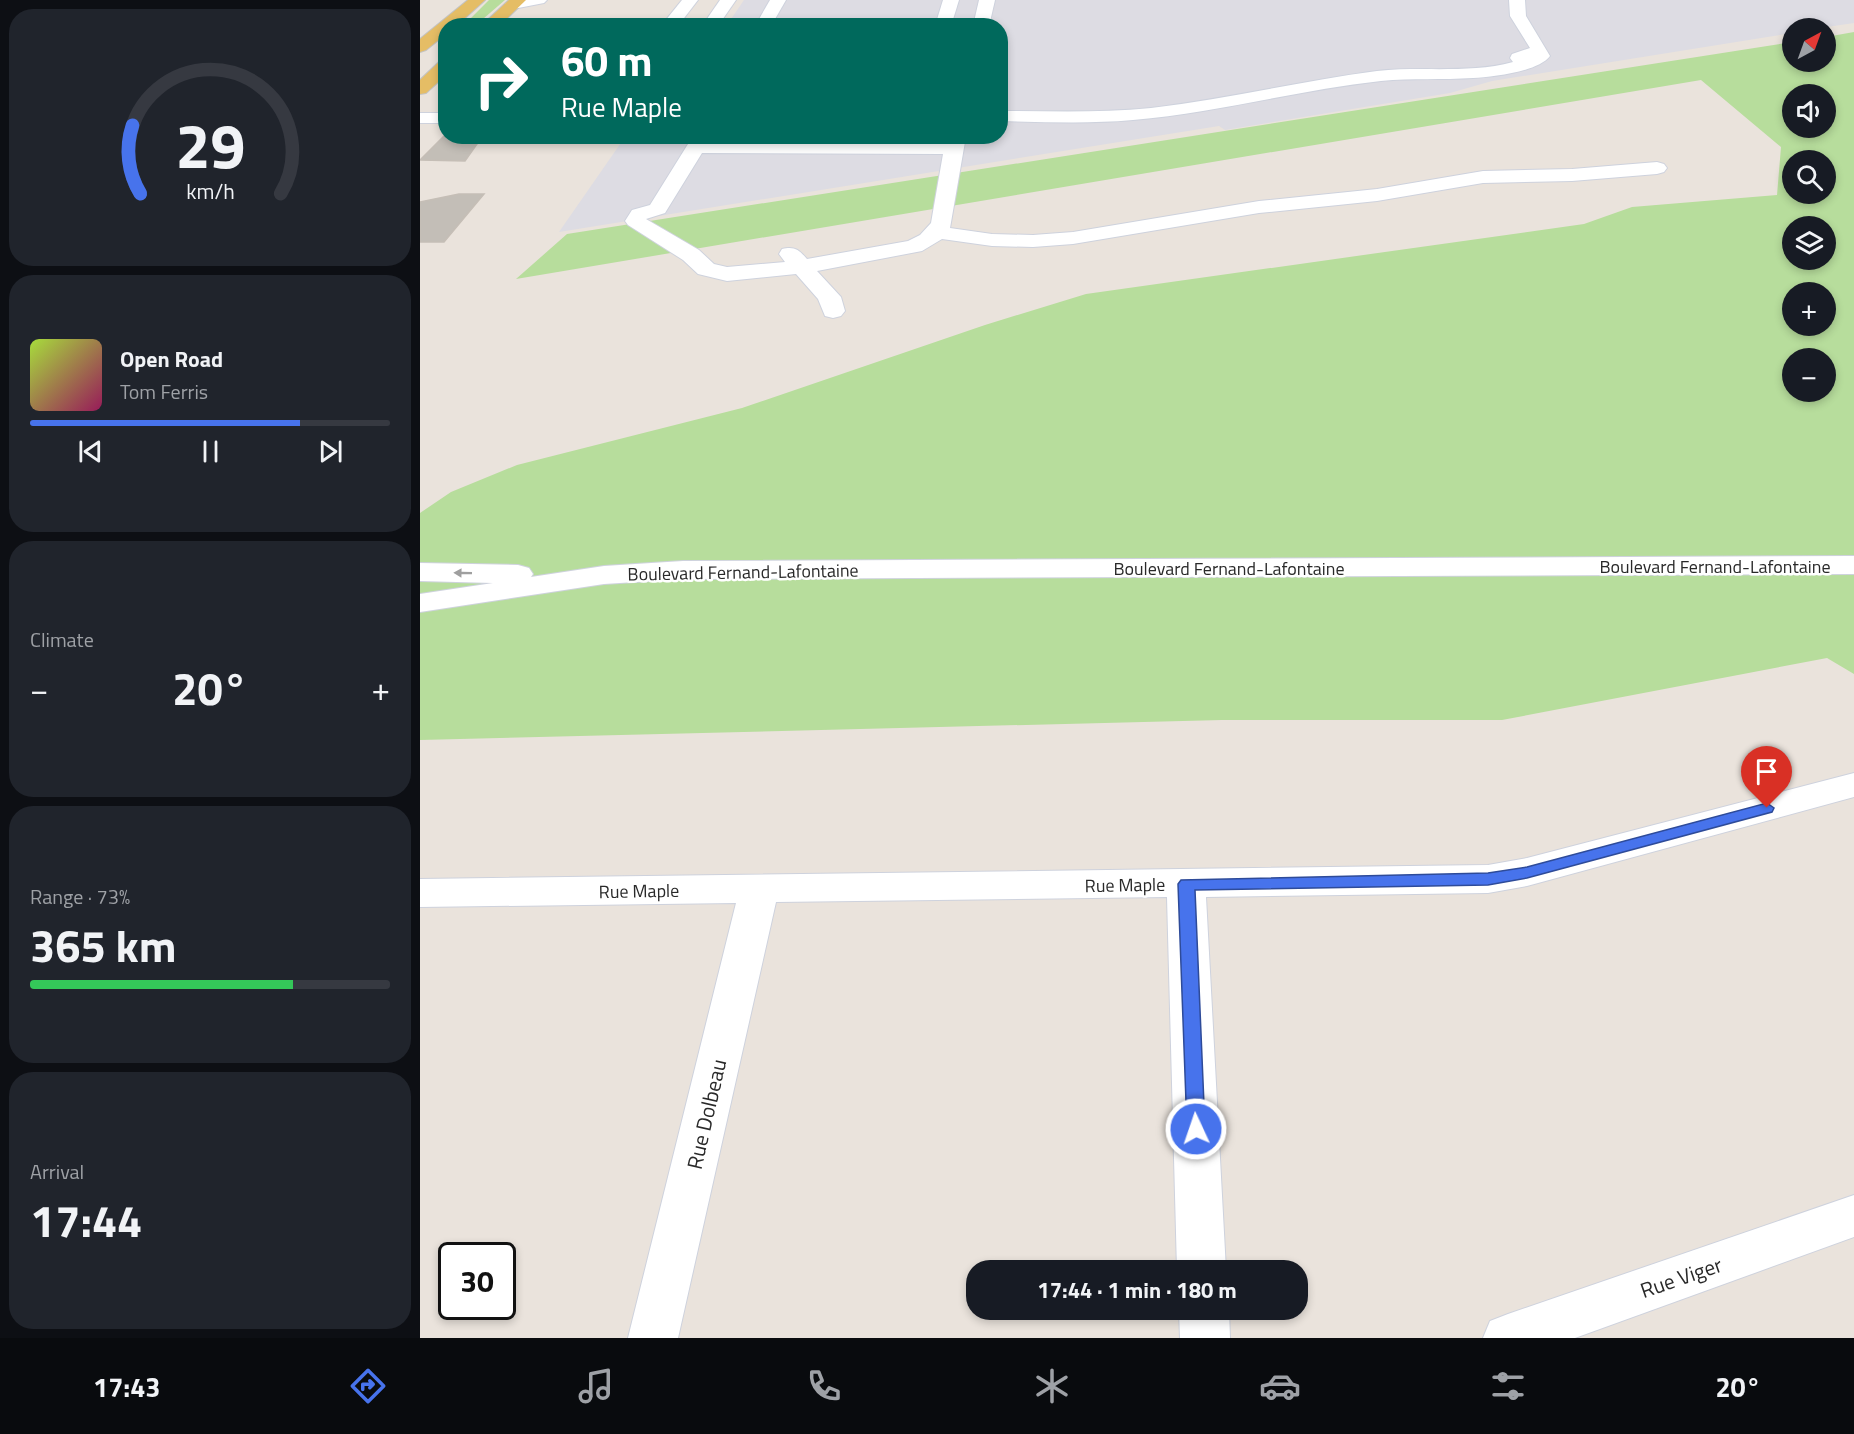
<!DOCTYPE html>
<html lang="en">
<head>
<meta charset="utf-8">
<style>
  :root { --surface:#171b24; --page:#20242c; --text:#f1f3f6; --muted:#9ea1a6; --line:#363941; --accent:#4773ec }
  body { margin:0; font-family:"Titillium Web",sans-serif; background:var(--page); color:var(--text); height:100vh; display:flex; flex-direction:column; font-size:22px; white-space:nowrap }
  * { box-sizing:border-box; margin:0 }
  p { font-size:20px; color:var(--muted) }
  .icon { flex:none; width:33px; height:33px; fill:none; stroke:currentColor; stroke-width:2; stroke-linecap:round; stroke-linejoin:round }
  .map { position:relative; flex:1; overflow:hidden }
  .panel { display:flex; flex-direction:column; gap:9px; padding:9px; background:#0d0f14; width:420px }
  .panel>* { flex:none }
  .top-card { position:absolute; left:18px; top:18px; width:570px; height:126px; border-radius:24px; box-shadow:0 3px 9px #0003; background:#00695c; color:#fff; overflow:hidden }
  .needle { width:39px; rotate:41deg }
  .controls { position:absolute; left:1362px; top:18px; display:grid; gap:12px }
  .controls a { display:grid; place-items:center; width:54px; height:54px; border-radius:50%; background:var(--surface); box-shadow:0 3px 9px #0003; font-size:30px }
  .speed { position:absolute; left:18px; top:1242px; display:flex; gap:12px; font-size:30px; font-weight:700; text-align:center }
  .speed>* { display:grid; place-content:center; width:78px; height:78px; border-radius:50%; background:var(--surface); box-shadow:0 3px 9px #0003; line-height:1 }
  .speed .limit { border:3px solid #111; border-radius:9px; background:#fff; color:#111 }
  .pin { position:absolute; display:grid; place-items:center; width:51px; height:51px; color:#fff; margin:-62px -26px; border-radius:50% 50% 50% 0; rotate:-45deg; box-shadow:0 0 6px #0007 }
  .pin .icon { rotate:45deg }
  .me { position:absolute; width:66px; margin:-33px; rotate:357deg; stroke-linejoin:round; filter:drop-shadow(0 0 4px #0008) }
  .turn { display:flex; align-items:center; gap:21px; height:126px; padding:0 24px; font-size:27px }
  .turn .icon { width:78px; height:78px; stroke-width:2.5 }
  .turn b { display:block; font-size:42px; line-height:51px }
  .big { font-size:45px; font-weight:700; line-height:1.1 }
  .panel .card { flex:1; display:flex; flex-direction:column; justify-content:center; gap:9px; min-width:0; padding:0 21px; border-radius:24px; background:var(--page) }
  .panel .dial { align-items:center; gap:0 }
  .dial svg { height:156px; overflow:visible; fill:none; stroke:var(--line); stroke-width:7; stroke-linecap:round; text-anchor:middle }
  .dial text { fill:var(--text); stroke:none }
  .song { display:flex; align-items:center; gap:18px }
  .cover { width:72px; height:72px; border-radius:9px; background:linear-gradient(135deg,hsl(80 70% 55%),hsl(330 70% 35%)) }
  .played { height:6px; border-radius:3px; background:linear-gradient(90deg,var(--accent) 75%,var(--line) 75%) }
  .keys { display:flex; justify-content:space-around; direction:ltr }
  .heat { display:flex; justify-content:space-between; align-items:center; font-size:33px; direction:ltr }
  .charge { height:9px; border-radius:4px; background:linear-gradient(90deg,#34c759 73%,var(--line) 0) }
  .trip { position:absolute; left:546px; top:1260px; width:342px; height:60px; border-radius:24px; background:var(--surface); box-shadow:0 3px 9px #0003; font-weight:700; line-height:60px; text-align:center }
  .dock { display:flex; height:96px; justify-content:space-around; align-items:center; background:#090b0e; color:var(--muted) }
  .dock .icon { width:42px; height:42px }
  .dock .current { color:var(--accent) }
  .dock b { font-size:27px; color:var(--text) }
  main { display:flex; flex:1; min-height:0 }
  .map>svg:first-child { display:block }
</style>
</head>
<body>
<main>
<section class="panel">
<div class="card dial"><svg viewBox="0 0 100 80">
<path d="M14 69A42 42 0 1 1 86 69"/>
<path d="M14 69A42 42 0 0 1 10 34" stroke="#4773ec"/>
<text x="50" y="56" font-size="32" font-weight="700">29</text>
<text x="50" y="72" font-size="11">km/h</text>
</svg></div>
<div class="card">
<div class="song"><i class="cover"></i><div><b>Open Road</b><p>Tom Ferris</p></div></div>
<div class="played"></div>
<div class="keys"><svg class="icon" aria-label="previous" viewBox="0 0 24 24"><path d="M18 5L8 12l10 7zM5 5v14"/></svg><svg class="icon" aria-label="pause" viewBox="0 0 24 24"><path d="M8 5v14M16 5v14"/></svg><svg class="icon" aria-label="next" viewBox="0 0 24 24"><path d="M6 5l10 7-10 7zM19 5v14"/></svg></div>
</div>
<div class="card"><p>Climate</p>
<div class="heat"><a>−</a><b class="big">20°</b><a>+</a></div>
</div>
<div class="card"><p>Range · 73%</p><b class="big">365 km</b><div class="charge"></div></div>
<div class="card"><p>Arrival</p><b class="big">17:44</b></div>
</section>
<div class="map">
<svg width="1434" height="1338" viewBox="0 0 1434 1338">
  <rect width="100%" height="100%" fill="#eae3dc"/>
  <!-- industrial -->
  <path fill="#dddce3" d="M324,0H1434V23L1400,28H1372V33L1072,81L1030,93L805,130L799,126L139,232L205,137L580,136V26L307,25Z"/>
  <!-- green -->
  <g fill="#b7dd9c" fill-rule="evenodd">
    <path d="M69,0H85L56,25H44Z"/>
    <path d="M1434,32V674L1407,658L1082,720H802L0,740V513L31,492L97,465L322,408L565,325L666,294L1164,224L1212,207L1357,195L1361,147L1281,80L96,279L147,234L1372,42V62H1406V37ZM1372,94H1406V128H1372ZM1372,160H1406V194H1372ZM1372,226H1406V260H1372ZM1372,292H1406V326H1372ZM1372,358H1406V392H1372Z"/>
  </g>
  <!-- building -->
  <g fill="#c3beb7" stroke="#c5beb6" stroke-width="1.5">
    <path d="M24,136H49L62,137L45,161L0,160Z"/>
    <path d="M39,194H64L24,242H0V202Z"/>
  </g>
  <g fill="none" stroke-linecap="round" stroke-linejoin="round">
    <!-- minor casing -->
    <g stroke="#ced2dd" stroke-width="2">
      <g id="minor">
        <path d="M127,0L124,3L93,9L85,4L91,0Z"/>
        <path d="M262,0H278L258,26H241Z"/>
        <path d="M300,0H316L298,26H282Z"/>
        <path d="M350,0H366L351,26H335Z"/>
        <path d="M523,0H539L531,26H515Z"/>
        <path d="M559,0H575L569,26H553Z"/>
        <path d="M1089,0H1105L1106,16L1130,56C1118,72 1072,77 1053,78C1022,80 992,78 961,81C878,90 797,113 713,120C669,124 625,122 580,121V111C631,111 681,113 731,108C807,99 881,81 957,71C1002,66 1049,74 1093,62L1090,58L1092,54L1110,48L1090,16Z"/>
        <rect x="0" y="113" width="26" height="10"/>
        <path d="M273,136H292L289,141L526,142L528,136H546L530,228L572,234L613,235L653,232L839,201L957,189L1063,171L1152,169L1237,162L1244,164L1247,168L1244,172L1237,174L1152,181L1063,183L957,201L839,213L653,244L613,247L572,246L522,239L502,251L397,271L421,297L425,311L421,316L413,318L405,316L398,299L376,274L307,281L278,274L263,260L208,225L205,221L212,210L230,205ZM282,153L523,154L511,223L500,235L488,241L387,259C379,250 375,246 362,249L359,254L365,262L307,267L294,264L279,250L226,219L245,213Z"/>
        <path d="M1434,556V574L263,579L184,584L0,612V594L73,583L0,581V563L98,565L109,568L113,574L111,577L184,566L263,561Z"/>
        <path d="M1434,773V797L1107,886L1068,893L786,897L806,1270H757L747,897L356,902L258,1338H208L316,903L0,907V879L1068,865L1107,858Z"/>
        <path d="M1434,1195V1237L1155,1338H1063L1070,1321L1088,1314Z"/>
        <path d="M759,1310H809L810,1338H760Z"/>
      </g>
    </g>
    <!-- major casing -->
    <g stroke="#c3c3c3" stroke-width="2">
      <g id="major">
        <path d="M48,0H65L36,26H26V34L6,50L0,52V39Z"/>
        <path d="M89,0H106L79,26H61Z"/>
        <path d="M26,60V75L6,93L0,94V80L20,61Z"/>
      </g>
    </g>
    <!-- minor -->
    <use href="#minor" fill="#fff" fill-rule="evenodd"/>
    <!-- major -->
    <use href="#major" fill="#e5bd65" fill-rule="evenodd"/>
  </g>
  <!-- one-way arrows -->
  <defs><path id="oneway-solid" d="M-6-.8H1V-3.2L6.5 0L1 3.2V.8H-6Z" transform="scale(1.5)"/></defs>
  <use fill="#9f9f9f" href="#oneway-solid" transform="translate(43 573) rotate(-179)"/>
  <!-- route -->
  <path fill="#4773ec" stroke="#2e4b99" stroke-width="1.5" d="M1347,803L1354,808L1352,812L1107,878L1068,885L775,890L785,1129L783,1135L776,1137L769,1135L767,1129L758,884L761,880L1068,873L1107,867Z"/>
  <g text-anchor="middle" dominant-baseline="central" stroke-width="5" stroke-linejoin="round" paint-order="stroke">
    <!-- street labels -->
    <g font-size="18" fill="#292929" stroke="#fff">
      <text x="1295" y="566">Boulevard Fernand-Lafontaine</text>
      <text x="809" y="568">Boulevard Fernand-Lafontaine</text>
      <text transform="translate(323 572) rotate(-1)">Boulevard Fernand-Lafontaine</text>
      <text transform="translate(705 885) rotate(-1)">Rue Maple</text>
      <text transform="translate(219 891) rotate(-1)">Rue Maple</text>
    </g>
    <!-- near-street labels -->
    <g font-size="21" fill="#292929" stroke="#fff">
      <text transform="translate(286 1114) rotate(-77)">Rue Dolbeau</text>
      <text transform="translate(1261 1277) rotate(-19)">Rue Viger</text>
    </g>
  </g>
</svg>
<div class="controls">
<a><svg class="needle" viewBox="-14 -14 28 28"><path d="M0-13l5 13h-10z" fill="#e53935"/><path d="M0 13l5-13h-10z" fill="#9ea1a6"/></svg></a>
<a><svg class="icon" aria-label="sound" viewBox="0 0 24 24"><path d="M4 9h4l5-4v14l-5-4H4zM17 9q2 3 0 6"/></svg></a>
<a><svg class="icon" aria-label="search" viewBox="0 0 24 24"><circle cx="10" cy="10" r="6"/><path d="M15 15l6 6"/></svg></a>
<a><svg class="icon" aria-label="layers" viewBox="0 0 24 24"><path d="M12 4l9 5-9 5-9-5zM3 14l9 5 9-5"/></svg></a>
<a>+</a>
<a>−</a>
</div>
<div class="speed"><div class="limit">30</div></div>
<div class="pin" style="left:1347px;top:808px;background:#d93025"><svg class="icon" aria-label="arrive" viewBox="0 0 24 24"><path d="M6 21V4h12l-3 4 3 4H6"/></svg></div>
<svg class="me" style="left:776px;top:1129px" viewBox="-20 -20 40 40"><circle r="17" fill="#4773ec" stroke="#fff" stroke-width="3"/><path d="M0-11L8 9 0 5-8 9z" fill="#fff"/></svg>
<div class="trip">17:44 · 1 min · 180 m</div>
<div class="top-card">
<div class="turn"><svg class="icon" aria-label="right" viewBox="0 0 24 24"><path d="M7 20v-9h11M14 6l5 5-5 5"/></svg><div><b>60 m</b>Rue Maple</div></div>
</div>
</div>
</main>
<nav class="dock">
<b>17:43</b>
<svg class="icon current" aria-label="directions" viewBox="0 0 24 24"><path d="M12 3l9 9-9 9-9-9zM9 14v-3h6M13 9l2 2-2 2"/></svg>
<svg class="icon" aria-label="music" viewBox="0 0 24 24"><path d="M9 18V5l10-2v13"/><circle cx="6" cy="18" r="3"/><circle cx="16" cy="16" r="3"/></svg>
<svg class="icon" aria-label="phone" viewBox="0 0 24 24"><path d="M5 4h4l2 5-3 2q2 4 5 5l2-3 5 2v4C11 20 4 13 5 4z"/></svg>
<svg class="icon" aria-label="climate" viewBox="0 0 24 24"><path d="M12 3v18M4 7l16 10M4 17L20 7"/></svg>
<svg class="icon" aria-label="car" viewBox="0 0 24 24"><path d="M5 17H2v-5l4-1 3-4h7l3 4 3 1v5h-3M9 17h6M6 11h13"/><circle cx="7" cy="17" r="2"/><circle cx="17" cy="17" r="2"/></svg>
<svg class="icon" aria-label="filters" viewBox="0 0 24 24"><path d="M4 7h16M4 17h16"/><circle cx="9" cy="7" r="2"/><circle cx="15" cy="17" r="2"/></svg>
<b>20°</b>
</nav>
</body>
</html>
